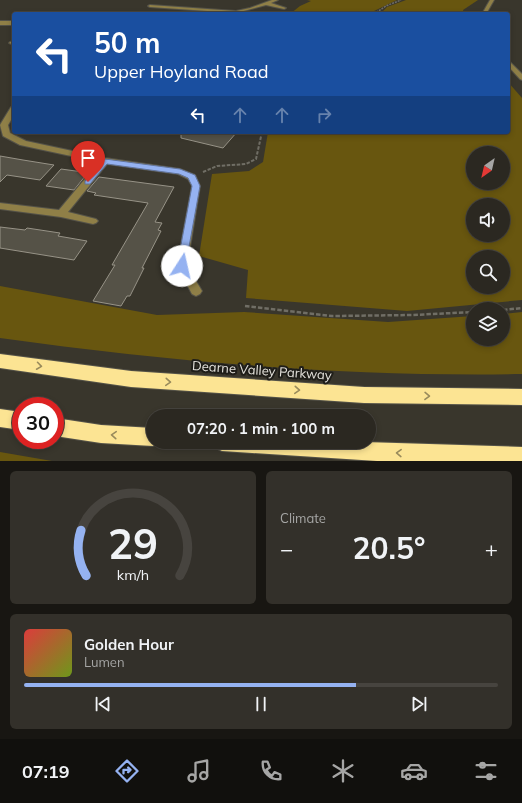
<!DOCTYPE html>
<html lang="en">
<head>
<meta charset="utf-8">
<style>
  :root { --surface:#2b2821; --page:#33302a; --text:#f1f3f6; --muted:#a6a6a5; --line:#47443f; --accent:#95b2f1 }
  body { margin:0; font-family:Mulish,sans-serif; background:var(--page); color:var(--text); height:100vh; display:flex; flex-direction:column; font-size:15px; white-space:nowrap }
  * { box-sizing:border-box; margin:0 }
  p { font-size:13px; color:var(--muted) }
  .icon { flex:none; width:22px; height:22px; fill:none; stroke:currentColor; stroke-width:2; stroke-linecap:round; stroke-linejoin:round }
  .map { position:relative; height:461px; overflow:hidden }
  .sheet { display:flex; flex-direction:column; gap:10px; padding:10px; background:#181612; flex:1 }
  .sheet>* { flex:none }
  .hud { position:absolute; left:12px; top:12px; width:498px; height:122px; border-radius:4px; box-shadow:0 2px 6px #0003,0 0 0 1px var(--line); background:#1a4fa0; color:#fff; overflow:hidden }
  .needle { width:26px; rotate:214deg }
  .buttons { position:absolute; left:466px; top:146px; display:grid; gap:8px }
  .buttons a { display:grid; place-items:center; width:44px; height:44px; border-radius:50%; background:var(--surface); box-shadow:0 2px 6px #0003,0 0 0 1px var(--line); font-size:20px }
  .speed { position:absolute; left:12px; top:397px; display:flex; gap:8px; font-size:20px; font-weight:700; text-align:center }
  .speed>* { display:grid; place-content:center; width:52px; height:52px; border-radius:50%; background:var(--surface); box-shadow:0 2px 6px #0003,0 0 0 1px var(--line); line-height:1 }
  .speed .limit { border:6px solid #d22; background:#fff; color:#111 }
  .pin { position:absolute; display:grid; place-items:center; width:34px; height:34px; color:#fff; margin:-41px -17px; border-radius:50% 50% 50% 0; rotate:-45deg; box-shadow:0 0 4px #0007 }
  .pin .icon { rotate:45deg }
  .me { position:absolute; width:44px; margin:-22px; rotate:10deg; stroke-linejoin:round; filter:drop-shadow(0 0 3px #0008) }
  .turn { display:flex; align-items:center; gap:14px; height:84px; padding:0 16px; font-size:18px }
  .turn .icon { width:52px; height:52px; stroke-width:2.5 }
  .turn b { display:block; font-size:28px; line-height:34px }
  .lanes { display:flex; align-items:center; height:38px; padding:0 16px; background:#0003; justify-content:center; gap:20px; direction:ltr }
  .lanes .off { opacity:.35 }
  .big { font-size:30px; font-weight:700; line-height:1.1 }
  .sheet .tile { flex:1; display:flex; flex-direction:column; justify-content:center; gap:6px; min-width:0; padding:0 14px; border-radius:6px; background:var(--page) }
  .sheet .dial { align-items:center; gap:0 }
  .dial svg { height:104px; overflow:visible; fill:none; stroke:var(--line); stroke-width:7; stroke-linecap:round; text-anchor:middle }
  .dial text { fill:var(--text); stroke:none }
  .song { display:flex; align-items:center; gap:12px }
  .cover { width:48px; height:48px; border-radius:6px; background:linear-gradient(135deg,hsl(0 70% 55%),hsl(80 70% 35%)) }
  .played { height:4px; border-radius:2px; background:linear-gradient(90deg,var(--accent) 70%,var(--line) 70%) }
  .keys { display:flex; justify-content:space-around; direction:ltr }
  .heat { display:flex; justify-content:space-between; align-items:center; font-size:22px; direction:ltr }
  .sheet .tiles { flex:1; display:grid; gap:10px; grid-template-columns:1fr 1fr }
  .tile:last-child { grid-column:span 2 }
  .trip { position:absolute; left:146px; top:409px; width:230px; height:40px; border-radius:20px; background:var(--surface); box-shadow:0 2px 6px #0003,0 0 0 1px var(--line); font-weight:700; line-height:40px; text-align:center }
  .tabs { display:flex; height:64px; justify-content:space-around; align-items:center; background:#11100d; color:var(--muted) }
  .tabs .icon { width:28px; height:28px }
  .tabs .selected { color:var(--accent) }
  .tabs b { font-size:18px; color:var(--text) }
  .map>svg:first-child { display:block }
</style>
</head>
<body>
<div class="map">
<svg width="522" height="461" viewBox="0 0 522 461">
  <rect width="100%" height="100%" fill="#39362c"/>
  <!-- green -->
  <g fill="#68560f" fill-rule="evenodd">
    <path d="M307,0H397L372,12L380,14L387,7L406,0H478L463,10L464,14H290L300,6L311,1Z"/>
    <path d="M508,82L522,98V300L407,311L246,298L248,270L199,256L212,174L249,171L263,162L268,132H508ZM473,153H503V183H473ZM473,205H503V235H473ZM473,257H503V287H473Z"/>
    <path d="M0,286L157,315L244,312L388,322L473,316V339H503V314L522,312V374C348,377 172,362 0,338Z"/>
    <path d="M0,452L52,461H0Z"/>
  </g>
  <!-- building -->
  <g fill="#555247" stroke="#979387">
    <path d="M181,132H237L223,148L181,138Z"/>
    <path d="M0,156L23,160L54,165L40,180L7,175L0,182Z"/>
    <path d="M61,169L83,172L82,174L86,175L74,190L46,186Z"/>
    <path d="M99,177L174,187L155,222L162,223L158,230L161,231L142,268H144L130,296H127L121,306L93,301L115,265H112L148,203L94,195L96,193L87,191Z"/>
    <path d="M0,227L25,230L27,228L60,233L58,236L87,241L74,260L0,248Z"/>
  </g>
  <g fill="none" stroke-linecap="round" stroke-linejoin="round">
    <!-- minor casing -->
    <g stroke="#545248" stroke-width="2">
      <g id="minor">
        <path d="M272,0H278L271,3L286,8L284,9L266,5L236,13L150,7L148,6L150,5L236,11L250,8Z"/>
        <path d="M490,0H494L486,14H482Z"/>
        <rect x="0" y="21" width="14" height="4"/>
        <path d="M14,41V45L9,43L10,42Z"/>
        <path d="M508,60L522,74V80L520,79L508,66Z"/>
        <path d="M11,107H14V115L8,125L10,133L26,141L105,158L180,169L195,175L200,186L187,266L202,291L200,294L196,296L192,294L177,266L192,186L188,179L178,174L107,164L68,212L96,219L98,221L96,223L93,224L61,217L0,209V203L59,210L99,162L20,145L3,136L0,125Z"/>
      </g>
    </g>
    <!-- highway casing -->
    <g stroke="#545248" stroke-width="2">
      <g id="highway">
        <path d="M0,354L131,371L364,387L522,389V405L364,403L131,387L0,368Z"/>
        <path d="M0,409L21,412V430L0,427Z"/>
        <path d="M55,418L101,425L153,428V442H160L153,446L101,443L55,436Z"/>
        <path d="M213,442H364L522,447V461H377L222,451L216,448Z"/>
      </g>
    </g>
    <!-- path-far2 -->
    <path stroke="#706e65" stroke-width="1.5" stroke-dasharray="2 1" stroke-linecap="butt" d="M374,14L386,6L401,0"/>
    <!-- path-far1 -->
    <path stroke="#706e65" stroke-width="2" stroke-dasharray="3.5 1.5" stroke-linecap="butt" d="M203,172L217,166L246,164L256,159L262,132"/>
    <!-- path -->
    <g stroke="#706e65" stroke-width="2.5" stroke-dasharray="4.5 2" stroke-linecap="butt">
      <path d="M245,306L332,316L413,315L473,312"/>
      <path d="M503,310L522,308"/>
    </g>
    <!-- minor -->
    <use href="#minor" fill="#8f7f47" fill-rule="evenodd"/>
    <!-- highway -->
    <use href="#highway" fill="#fce493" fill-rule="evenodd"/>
  </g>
  <!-- one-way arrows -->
  <defs><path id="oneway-chevron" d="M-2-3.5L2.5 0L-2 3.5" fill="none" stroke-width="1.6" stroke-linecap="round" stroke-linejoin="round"/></defs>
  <g stroke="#998b5c">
    <use href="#oneway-chevron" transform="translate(39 366) rotate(8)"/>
    <use href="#oneway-chevron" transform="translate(168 382) rotate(4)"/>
    <use href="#oneway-chevron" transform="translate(297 390) rotate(4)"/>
    <use href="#oneway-chevron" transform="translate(427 396) rotate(1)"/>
    <use href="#oneway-chevron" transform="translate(114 435) rotate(-176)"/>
    <use href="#oneway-chevron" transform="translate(399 453) rotate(-178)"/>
  </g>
  <!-- route -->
  <path fill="#95b2f1" stroke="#61749d" d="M105,159L180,169L195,175L200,186L185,269H178L177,266L192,186L188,178L179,174L107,164L90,184H85V181L103,160Z"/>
  <g text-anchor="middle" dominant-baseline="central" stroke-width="4" stroke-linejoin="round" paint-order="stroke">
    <!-- near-street labels -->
    <g font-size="13" fill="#e4e2dc" stroke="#1f1e19">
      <text transform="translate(262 370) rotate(4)">Dearne Valley Parkway</text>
    </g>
  </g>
</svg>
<div class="buttons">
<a><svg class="needle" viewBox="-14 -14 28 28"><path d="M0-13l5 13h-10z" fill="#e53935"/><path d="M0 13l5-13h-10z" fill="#a6a6a5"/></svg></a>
<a><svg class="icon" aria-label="sound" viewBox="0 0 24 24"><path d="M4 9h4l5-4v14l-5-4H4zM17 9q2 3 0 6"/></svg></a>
<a><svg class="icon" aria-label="search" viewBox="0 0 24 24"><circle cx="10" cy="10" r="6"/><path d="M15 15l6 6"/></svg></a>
<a><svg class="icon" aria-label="layers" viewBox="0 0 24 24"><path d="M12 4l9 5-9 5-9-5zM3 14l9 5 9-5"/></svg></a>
</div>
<div class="speed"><div class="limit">30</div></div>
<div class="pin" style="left:88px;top:182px;background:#d93025"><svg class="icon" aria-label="arrive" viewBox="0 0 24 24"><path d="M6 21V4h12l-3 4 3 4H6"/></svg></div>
<svg class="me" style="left:182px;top:266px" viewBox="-20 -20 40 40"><circle r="19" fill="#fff"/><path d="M0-13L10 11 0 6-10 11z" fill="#95b2f1"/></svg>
<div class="trip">07:20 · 1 min · 100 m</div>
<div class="hud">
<div class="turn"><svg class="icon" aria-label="left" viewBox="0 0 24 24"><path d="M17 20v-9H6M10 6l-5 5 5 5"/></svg><div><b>50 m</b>Upper Hoyland Road</div></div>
<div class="lanes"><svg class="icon" aria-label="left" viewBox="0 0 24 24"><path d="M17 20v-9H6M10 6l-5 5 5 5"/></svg><svg class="icon off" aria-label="ahead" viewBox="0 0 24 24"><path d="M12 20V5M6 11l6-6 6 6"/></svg><svg class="icon off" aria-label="ahead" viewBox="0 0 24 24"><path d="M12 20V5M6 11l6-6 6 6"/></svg><svg class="icon off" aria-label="right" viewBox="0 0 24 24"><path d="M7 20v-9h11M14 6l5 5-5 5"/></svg></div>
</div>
</div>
<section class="sheet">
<div class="tiles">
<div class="tile dial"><svg viewBox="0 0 100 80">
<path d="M14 69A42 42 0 1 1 86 69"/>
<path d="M14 69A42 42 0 0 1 10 34" stroke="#95b2f1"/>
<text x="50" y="56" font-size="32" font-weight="700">29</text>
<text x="50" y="72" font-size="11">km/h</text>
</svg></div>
<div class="tile"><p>Climate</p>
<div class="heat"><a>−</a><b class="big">20.5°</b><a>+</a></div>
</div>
<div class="tile">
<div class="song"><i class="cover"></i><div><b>Golden Hour</b><p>Lumen</p></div></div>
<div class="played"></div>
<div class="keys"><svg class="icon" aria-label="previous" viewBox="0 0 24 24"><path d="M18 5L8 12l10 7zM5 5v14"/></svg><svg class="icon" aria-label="pause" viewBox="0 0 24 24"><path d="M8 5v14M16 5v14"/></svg><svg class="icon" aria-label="next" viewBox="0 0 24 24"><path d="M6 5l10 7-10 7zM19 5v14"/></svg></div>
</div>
</div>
</section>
<nav class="tabs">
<b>07:19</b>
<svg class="icon selected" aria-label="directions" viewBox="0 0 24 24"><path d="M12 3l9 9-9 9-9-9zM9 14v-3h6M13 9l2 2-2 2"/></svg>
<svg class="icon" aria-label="music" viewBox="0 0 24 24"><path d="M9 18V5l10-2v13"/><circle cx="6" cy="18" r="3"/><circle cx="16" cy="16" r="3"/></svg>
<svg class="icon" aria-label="phone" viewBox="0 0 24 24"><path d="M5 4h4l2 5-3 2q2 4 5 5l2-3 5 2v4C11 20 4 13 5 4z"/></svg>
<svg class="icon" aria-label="climate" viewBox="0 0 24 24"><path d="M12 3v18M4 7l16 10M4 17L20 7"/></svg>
<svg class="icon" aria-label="car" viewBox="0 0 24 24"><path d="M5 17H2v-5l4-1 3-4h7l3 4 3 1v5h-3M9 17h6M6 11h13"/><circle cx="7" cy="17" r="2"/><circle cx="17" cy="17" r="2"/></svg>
<svg class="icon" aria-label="filters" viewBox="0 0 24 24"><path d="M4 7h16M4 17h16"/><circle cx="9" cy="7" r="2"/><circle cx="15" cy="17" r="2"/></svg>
</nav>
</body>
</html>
